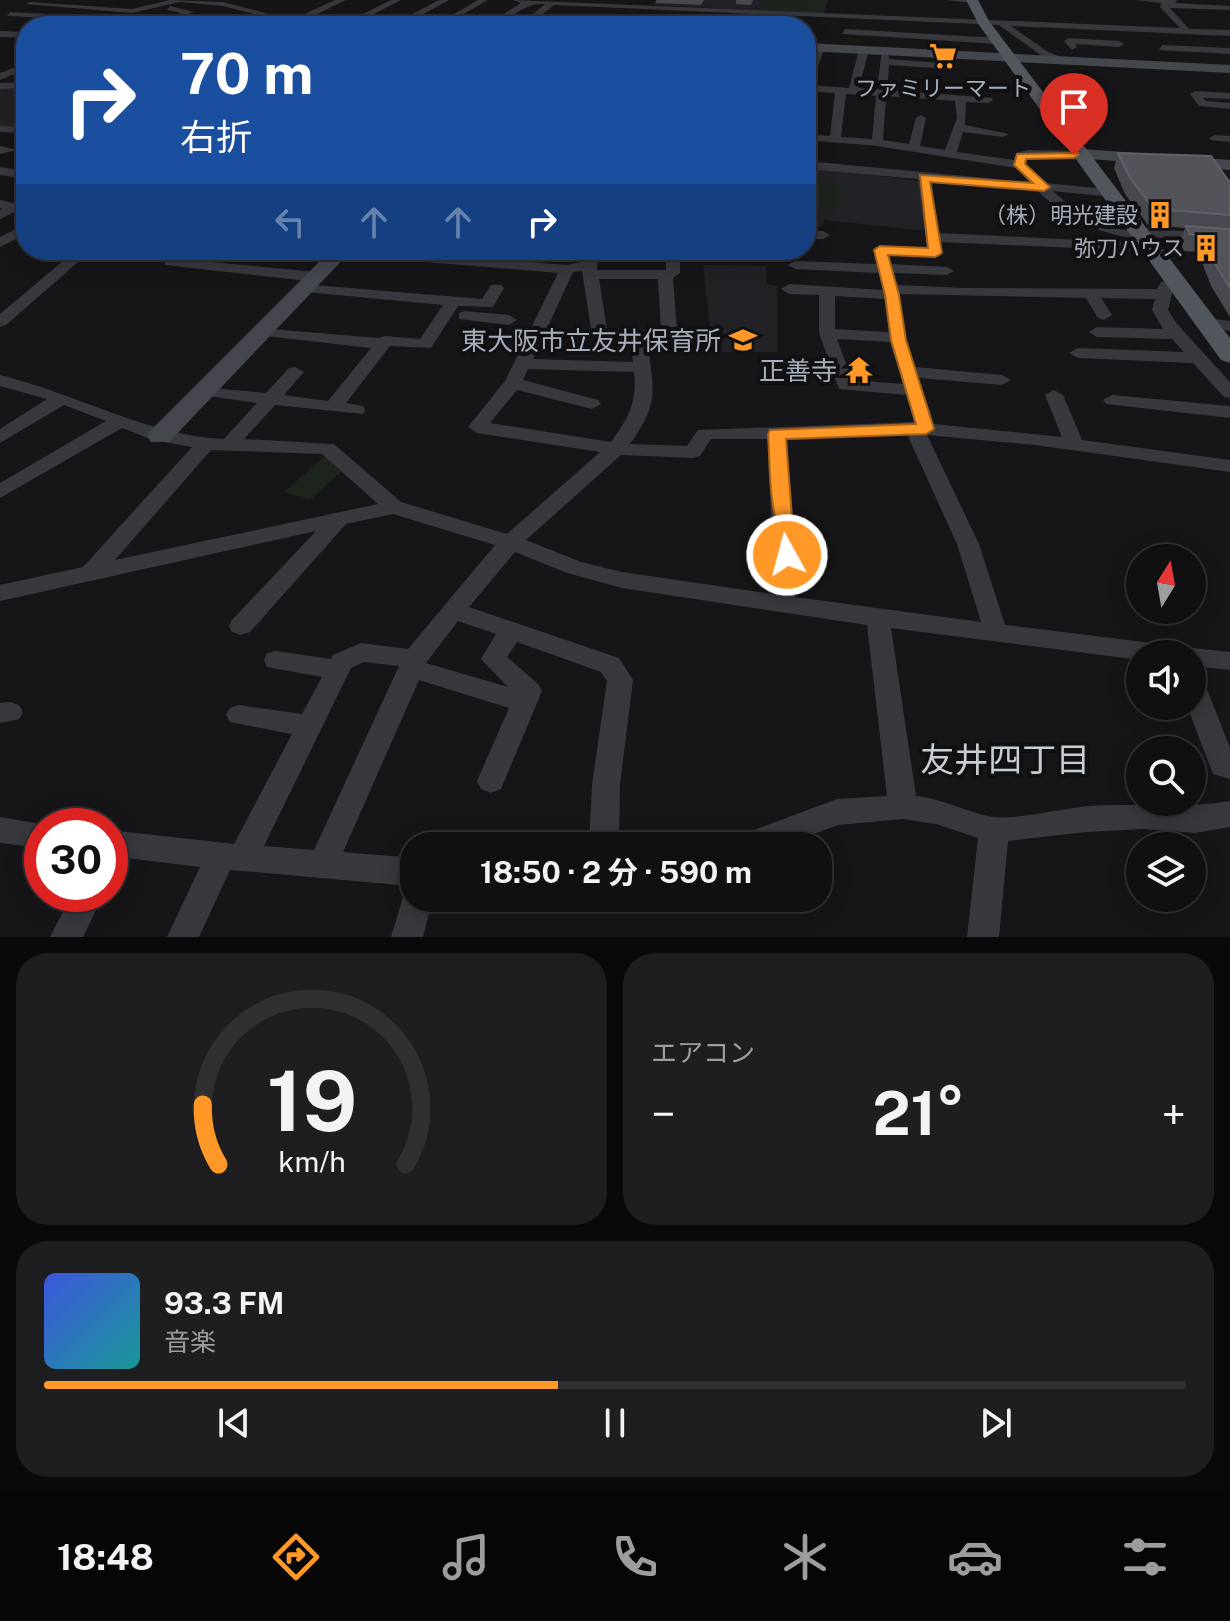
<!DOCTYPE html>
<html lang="ja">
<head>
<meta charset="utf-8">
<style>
  :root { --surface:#101012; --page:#1e1e20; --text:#f1f3f6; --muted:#9c9d9f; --line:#303032; --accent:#ff9827 }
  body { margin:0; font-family:"Public Sans","Noto Sans JP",sans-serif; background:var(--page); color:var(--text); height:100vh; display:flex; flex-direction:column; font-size:30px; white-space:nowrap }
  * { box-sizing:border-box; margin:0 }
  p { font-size:26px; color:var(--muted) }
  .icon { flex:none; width:44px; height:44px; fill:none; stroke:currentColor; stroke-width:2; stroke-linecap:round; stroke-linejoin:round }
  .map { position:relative; height:937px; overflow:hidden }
  .side { display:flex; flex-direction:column; gap:16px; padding:16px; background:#09090a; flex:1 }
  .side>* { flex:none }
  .banner { position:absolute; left:16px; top:16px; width:800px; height:244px; border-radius:32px; box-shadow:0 4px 20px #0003,0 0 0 2px var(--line); background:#1a4fa0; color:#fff; overflow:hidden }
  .needle { width:52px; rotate:11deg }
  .buttons { position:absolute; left:1126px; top:544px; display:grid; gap:16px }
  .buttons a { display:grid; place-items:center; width:80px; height:80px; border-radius:50%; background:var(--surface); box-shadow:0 4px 20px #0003,0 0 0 2px var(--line); font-size:40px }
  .speed { position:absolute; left:24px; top:808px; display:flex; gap:16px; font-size:40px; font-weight:700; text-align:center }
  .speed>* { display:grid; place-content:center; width:104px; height:104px; border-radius:50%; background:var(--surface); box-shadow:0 4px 20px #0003,0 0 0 2px var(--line); line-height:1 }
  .speed .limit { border:12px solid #d22; background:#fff; color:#111 }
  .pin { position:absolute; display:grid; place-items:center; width:68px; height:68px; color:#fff; margin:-82px -34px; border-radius:50% 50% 50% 0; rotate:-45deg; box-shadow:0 0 8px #0007 }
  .pin .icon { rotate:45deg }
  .me { position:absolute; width:88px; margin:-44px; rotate:353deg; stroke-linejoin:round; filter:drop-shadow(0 0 6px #0008) }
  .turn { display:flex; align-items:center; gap:28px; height:168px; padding:0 32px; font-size:36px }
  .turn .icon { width:104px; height:104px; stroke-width:2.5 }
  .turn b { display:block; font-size:56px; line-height:68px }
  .lanes { display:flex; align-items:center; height:76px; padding:0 32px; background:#0003; justify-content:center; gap:40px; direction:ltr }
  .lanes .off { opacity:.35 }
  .big { font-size:60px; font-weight:700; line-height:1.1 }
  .side .tile { flex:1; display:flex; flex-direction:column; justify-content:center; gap:12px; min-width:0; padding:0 28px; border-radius:32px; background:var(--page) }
  .side .dial { align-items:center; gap:0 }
  .dial svg { height:208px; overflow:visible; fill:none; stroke:var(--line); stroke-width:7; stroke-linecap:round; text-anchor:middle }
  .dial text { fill:var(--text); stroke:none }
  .song { display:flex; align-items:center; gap:24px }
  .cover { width:96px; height:96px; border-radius:12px; background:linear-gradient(135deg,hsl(230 70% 55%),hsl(180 70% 35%)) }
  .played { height:8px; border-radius:4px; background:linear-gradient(90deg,var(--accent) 45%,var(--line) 45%) }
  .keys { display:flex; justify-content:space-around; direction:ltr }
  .heat { display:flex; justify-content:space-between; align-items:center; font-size:44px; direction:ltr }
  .side .tiles { flex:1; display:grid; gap:16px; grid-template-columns:1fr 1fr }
  .tile:last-child { grid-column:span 2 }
  .trip { position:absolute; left:400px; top:832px; width:432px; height:80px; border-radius:32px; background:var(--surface); box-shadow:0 4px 20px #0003,0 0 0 2px var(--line); font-weight:700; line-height:80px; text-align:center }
  .menu { display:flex; height:128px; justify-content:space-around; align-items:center; background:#060607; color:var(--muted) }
  .menu .icon { width:56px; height:56px }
  .menu .active { color:var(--accent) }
  .menu b { font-size:36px; color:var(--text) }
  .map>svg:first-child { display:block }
</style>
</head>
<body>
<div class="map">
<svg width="1230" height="937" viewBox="0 0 1230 937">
  <rect width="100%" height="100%" fill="#161618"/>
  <!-- built -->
  <g fill="#222226">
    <path d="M656,0H828L824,14L653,5Z"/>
    <path d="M26,86V129L0,128V89Z"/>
    <path d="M806,167L921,181L927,231L824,220L823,226H806Z"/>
    <path d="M703,265L766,266L767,284L777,286V352H713Z"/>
  </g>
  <!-- green -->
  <g fill="#1c241c">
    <path d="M764,0H824L820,12L759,9Z"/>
    <path d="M806,183L842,187L841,206H806Z"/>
    <path d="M326,455L346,467L310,500L284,492Z"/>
  </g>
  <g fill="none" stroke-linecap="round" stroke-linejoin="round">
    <!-- street -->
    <g fill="#37393e" fill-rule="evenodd">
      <path d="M170,0L223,2L273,15L300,16L335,0H346L311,17L367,20L359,16L391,0H401L372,15L376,17L370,20L397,22L439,0H449L409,22L431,26L273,19L223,6L180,2L132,13L26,4L30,2L132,9Z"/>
      <path d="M478,0H488L443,26H433Z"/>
      <path d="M513,0L1180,28L1160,7L1161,3L1136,0H1177L1175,3L1230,6V10L1170,8L1189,29L1230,30V36L1011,26L1048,52L1064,58L1061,63L1042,56L999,25L554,5L528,26H519L545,4C519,2 509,26 485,26L521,3Z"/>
      <path d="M945,0H975L976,1L972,3Z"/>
      <path d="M170,6L194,12L153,26H140L181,13L167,10Z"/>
      <path d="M10,12L46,14L50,16L46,18L7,16Z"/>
      <path d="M561,21L601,23L605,26H558Z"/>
      <path d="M845,29L998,38L1002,41L998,44L842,34Z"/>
      <path d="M0,31L26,32V38L0,37Z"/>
      <path d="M1068,38L1119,41L1124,44L1119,47L1075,44L1077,47L1072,50L1064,41Z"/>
      <path d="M820,44L825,47L811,85L849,88L859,50L864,47L869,50L859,88L877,90L882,49H888L889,59L953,64L950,69L889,65L887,90L992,98L993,100L988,103L966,102L965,125L1009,134L1003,137L963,132L957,152L1014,160L1016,153L1028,150L1087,151V157L1083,158H1028L1026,164L1045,183L1117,190V196L1112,197L1053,191C1071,209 1117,239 1142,228L1230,235V243L1152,237L1145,241C1099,232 1071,225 1037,190L931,180L939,233L1144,243L1151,247L1144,251L940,242V256L889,255L891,264L947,267L954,271L947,275L894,273L897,285L965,288L1157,289L1161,282H1171L1174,285L1168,310L1177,324L1230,382V398L1224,397L1193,363L1078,358L1069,353L1078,348L1184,352L1172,339L1097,337L1089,332L1097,327L1163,329L1152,310L1155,299L1101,298L1112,315L1104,320L1098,318L1086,298L899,294L906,340L915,367L1002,375L1011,380L1002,385L919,378L934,424L1062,437L1045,395L1054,390L1063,395L1082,440L1230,460V472L1035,445L927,435L979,544L1005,625L1168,645L1177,647L1180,654H1140V660L891,628L916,796C943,799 966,812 992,817C1017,820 1063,808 1090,806C1137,803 1184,809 1230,801V827L1195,833L1144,829L1086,832L1008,841L999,937H967L978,838L936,824L903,819L838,825L781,846H731L735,837L837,799L887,796L867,625L622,588L567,573L515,552L469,607L619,658L633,680L620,785L619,846H589L592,785L607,681L601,672L517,642L507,657L538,684L542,691L501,789L491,793L481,789L477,781L509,708L419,680L343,852L414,858V898H433L423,937H391L406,888L411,886L230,870L199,937H167L200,867L110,856V830L234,844L292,734L230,722L226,715L230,708L239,705L302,714L322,677L267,667L264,660L267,653L276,651L331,659L333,655L361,643L408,649L495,545L393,514L346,524L250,632L241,635L232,632L229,626L232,620L316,531L0,601V585L83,567L192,447L153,440L122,428L0,498V483L106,421L64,405L0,443V429L47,399L0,386V375C74,393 149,436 224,439L257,403L200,395L197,391L200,387L266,393L289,368L295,367L304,372L284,395L328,401L371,348L265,336L257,331L259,328L378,338L385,336L420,339L443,305L306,292L301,290V284L482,299L491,285H501L504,288L493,307L458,306L431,348L390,346L346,403L363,406L365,410L363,414L275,405L244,439L334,444L401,502L507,534L600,452L477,433L468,427L505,381L558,273L341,255L335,250H383L567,265L582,262L585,250L794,252L801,256L799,259L680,258V273L673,278L677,330H704L712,335L704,340L647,339C653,388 661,401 630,444L687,446L698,430L914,422L906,395L839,389L819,333V295L789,294L781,289L789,284L883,290L879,273L795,269L788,265L795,261L876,264L875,247L927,248L918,179L806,169V161L1029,182L1016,168L877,146L806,140V134L830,136L835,93L806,91C806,75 807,55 820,44ZM846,94L876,96L872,139L841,137ZM886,96L955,101L957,118L945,150L920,146L926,118L921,115L916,118L909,144L883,140ZM598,256L666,258V270H597ZM582,271L592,334L600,339H630L633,362L533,359L573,272ZM599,279H658L661,330L607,329ZM835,296L885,299L889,332L835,329ZM837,339L890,342L903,384L852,380ZM528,369L634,372C637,402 629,418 611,442L490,423L517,390L592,409L601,404L598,400L523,380ZM907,434L957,544L981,622L795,597L800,531L793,518L787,440ZM711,439H768L771,518L778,531L772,594L622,572L581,562L526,540L621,455L693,458L700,456ZM211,450L322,454L378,504L115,560ZM458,621L496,634L481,659L508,687L426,663ZM364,662L399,666L314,850L264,846L351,668Z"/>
      <path d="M1162,45L1230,48V54L1159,50Z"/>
      <path d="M26,63V69L0,80V73Z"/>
      <path d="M26,82V88L0,89V83Z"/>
      <path d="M1195,91L1230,93V99L1203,98L1206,101L1230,103V109L1199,106L1190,94Z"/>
      <path d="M0,126L26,127V133L0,132Z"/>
      <path d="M1215,135L1230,136V142L1211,140L1209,138Z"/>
      <path d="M0,146L17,150L0,154Z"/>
      <path d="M0,167L26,171V179L0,175Z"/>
      <path d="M0,200L21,205L23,208L0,219V210L3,209L0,208Z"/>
      <path d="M26,224V234L0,247V237Z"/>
      <path d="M806,231H823L830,235L823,239H806Z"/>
      <path d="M76,250H92L6,325L0,327V314Z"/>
      <path d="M170,258L317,272L325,277L317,282L165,265V259Z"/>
      <path d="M465,311L509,315L517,320L509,325L459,319V313Z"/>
      <path d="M1207,318L1230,321V331L1201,326L1199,323Z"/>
      <path d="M1112,395L1230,406V418L1106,404L1103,400Z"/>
      <path d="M1192,648L1230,652V670L1192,666V654H1181Z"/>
      <path d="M1192,674L1201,677L1205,684L1230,748V779L1213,774L1187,706H1192Z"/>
      <path d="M10,702L19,705L23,712L19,719L0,723V703Z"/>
      <path d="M0,817L53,826H42V848L0,843Z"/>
      <path d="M72,894H104L83,937H50Z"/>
    </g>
    <!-- secondary -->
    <g fill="#44484e" fill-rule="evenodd">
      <path d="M806,43L1230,65V73L806,51Z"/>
      <path d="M1083,149L1230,160V170L1077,158L1075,154L1077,150Z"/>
      <path d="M331,250H352L169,442H151L147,436L151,430Z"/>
    </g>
    <!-- primary -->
    <path fill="#52565d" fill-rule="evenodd" d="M966,0H978L989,21L1230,338V363L1221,360L979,25Z"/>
  </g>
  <!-- wall -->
  <g fill="#47494e">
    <path d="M656,0H704L701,5L656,3Z"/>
    <path d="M736,0H753L751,5L736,4Z"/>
    <path d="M1118,153L1230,181V317L1211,286L1198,252L1184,251L1180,242L1185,228L1148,225L1125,194L1114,168Z"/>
  </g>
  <!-- building -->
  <g fill="#52545a" stroke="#5f6269" stroke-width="2">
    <path d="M1118,153L1211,156L1228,180L1230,181V215L1154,209L1130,178Z"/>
    <path d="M1186,226L1230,229V288L1218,269L1204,236L1190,234Z"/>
  </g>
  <!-- route -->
  <path fill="#ff9827" stroke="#a66319" stroke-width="2" d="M1078,153L1079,155L1074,158L1026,159L1025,164L1050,187L1044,191L930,182L942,253L935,257L888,255L899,295L906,340L934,429L926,434L786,439L792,518L798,531L794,560H780C774,550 781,540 778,529C769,498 770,466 768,434L770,430L916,424L891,340L885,295L874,250L880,246L928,248L920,175L1033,183L1014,165L1017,154Z"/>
  <!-- icons -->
  <defs>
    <g id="supermarket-bare" transform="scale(2.16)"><path d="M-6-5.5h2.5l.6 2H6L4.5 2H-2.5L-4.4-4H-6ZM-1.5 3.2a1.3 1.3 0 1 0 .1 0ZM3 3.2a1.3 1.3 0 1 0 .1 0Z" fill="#ff9827" stroke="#111113" stroke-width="2.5" paint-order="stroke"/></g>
    <g id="building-bare" transform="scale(2.16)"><path d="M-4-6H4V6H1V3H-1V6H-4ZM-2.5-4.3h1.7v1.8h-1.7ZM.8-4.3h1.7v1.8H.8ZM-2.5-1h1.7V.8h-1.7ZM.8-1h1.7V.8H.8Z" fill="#ff9827" stroke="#111113" stroke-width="2.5" paint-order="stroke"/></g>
    <g id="school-bare" transform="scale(2.16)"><path d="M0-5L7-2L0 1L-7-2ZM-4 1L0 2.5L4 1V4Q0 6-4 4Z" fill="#ff9827" stroke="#111113" stroke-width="2.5" paint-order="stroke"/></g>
    <g id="temple-bare" transform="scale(2.16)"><path d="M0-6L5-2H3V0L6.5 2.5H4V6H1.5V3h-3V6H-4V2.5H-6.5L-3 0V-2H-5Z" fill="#ff9827" stroke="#111113" stroke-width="2.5" paint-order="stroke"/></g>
  </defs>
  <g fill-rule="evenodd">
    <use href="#supermarket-bare" x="943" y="56"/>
    <use href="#building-bare" x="1160" y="215"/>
    <use href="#building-bare" x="1206" y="248"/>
    <use href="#school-bare" x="743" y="340"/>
    <use href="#temple-bare" x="859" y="370"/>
  </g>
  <g text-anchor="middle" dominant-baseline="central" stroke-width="8" stroke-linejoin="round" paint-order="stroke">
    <!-- far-poi labels -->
    <g font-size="22" fill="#a7afba" stroke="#111113" text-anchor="end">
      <text x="943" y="88" text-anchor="middle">ファミリーマート</text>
      <text x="1138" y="215">（株）明光建設</text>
      <text x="1184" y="248">弥刀ハウス</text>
    </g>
    <!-- poi labels -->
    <g font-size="26" fill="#a7afba" stroke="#111113" text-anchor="end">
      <text x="721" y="340">東大阪市立友井保育所</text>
      <text x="837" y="370">正善寺</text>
    </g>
    <!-- near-neighbourhood labels -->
    <g font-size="34" fill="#c8ced5" stroke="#111113">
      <text x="1005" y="760">友井四丁目</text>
    </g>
  </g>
</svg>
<div class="buttons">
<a><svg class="needle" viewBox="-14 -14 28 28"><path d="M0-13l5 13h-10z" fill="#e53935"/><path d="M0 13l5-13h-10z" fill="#9c9d9f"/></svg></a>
<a><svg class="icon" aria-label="sound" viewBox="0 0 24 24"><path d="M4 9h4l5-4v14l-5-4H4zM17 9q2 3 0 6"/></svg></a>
<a><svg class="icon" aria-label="search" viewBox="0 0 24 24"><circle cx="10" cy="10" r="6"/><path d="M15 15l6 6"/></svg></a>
<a><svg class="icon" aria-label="layers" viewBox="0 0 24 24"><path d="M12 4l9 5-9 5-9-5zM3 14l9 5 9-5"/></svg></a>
</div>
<div class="speed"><div class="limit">30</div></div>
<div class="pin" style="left:1074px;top:155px;background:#d93025"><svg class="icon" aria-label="arrive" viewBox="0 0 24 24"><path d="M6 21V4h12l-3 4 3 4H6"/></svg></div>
<svg class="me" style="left:787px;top:555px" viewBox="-20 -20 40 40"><circle r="17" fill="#ff9827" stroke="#fff" stroke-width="3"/><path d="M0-11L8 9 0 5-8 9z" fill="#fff"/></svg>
<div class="trip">18:50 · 2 分 · 590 m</div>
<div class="banner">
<div class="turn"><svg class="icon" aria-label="right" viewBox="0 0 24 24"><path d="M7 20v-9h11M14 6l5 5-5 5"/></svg><div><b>70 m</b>右折</div></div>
<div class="lanes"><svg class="icon off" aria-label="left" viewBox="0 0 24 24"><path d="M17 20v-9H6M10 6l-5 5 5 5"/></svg><svg class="icon off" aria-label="ahead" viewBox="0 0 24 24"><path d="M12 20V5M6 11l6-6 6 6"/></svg><svg class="icon off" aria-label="ahead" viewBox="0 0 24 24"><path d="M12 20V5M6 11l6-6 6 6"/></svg><svg class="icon" aria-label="right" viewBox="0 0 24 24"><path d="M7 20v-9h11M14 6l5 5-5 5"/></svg></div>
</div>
</div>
<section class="side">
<div class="tiles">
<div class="tile dial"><svg viewBox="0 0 100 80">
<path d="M14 69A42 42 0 1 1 86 69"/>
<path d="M14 69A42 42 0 0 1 8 46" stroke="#ff9827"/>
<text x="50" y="56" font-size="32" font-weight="700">19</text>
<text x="50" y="72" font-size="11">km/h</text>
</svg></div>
<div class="tile"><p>エアコン</p>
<div class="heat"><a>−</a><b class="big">21°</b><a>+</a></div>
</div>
<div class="tile">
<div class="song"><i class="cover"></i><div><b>93.3 FM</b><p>音楽</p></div></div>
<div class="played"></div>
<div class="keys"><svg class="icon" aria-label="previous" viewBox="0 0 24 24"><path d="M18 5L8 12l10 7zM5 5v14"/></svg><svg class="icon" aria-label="pause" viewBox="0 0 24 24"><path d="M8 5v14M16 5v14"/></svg><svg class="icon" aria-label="next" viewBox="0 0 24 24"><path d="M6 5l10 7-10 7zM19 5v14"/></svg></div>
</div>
</div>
</section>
<nav class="menu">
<b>18:48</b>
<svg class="icon active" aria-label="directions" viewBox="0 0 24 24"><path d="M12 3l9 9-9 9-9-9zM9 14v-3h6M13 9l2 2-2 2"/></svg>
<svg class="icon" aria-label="music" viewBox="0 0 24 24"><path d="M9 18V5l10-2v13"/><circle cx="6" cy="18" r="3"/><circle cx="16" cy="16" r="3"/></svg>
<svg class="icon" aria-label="phone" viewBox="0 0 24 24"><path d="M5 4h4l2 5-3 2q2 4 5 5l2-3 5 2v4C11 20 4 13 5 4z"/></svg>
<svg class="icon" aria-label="climate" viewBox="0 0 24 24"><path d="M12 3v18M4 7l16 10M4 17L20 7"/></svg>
<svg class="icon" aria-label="car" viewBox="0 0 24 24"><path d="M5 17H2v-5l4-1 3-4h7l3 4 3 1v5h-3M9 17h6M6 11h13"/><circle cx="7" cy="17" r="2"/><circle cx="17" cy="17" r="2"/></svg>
<svg class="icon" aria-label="filters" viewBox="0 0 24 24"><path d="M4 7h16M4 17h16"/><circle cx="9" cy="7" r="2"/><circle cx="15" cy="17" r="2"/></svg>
</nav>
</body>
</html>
